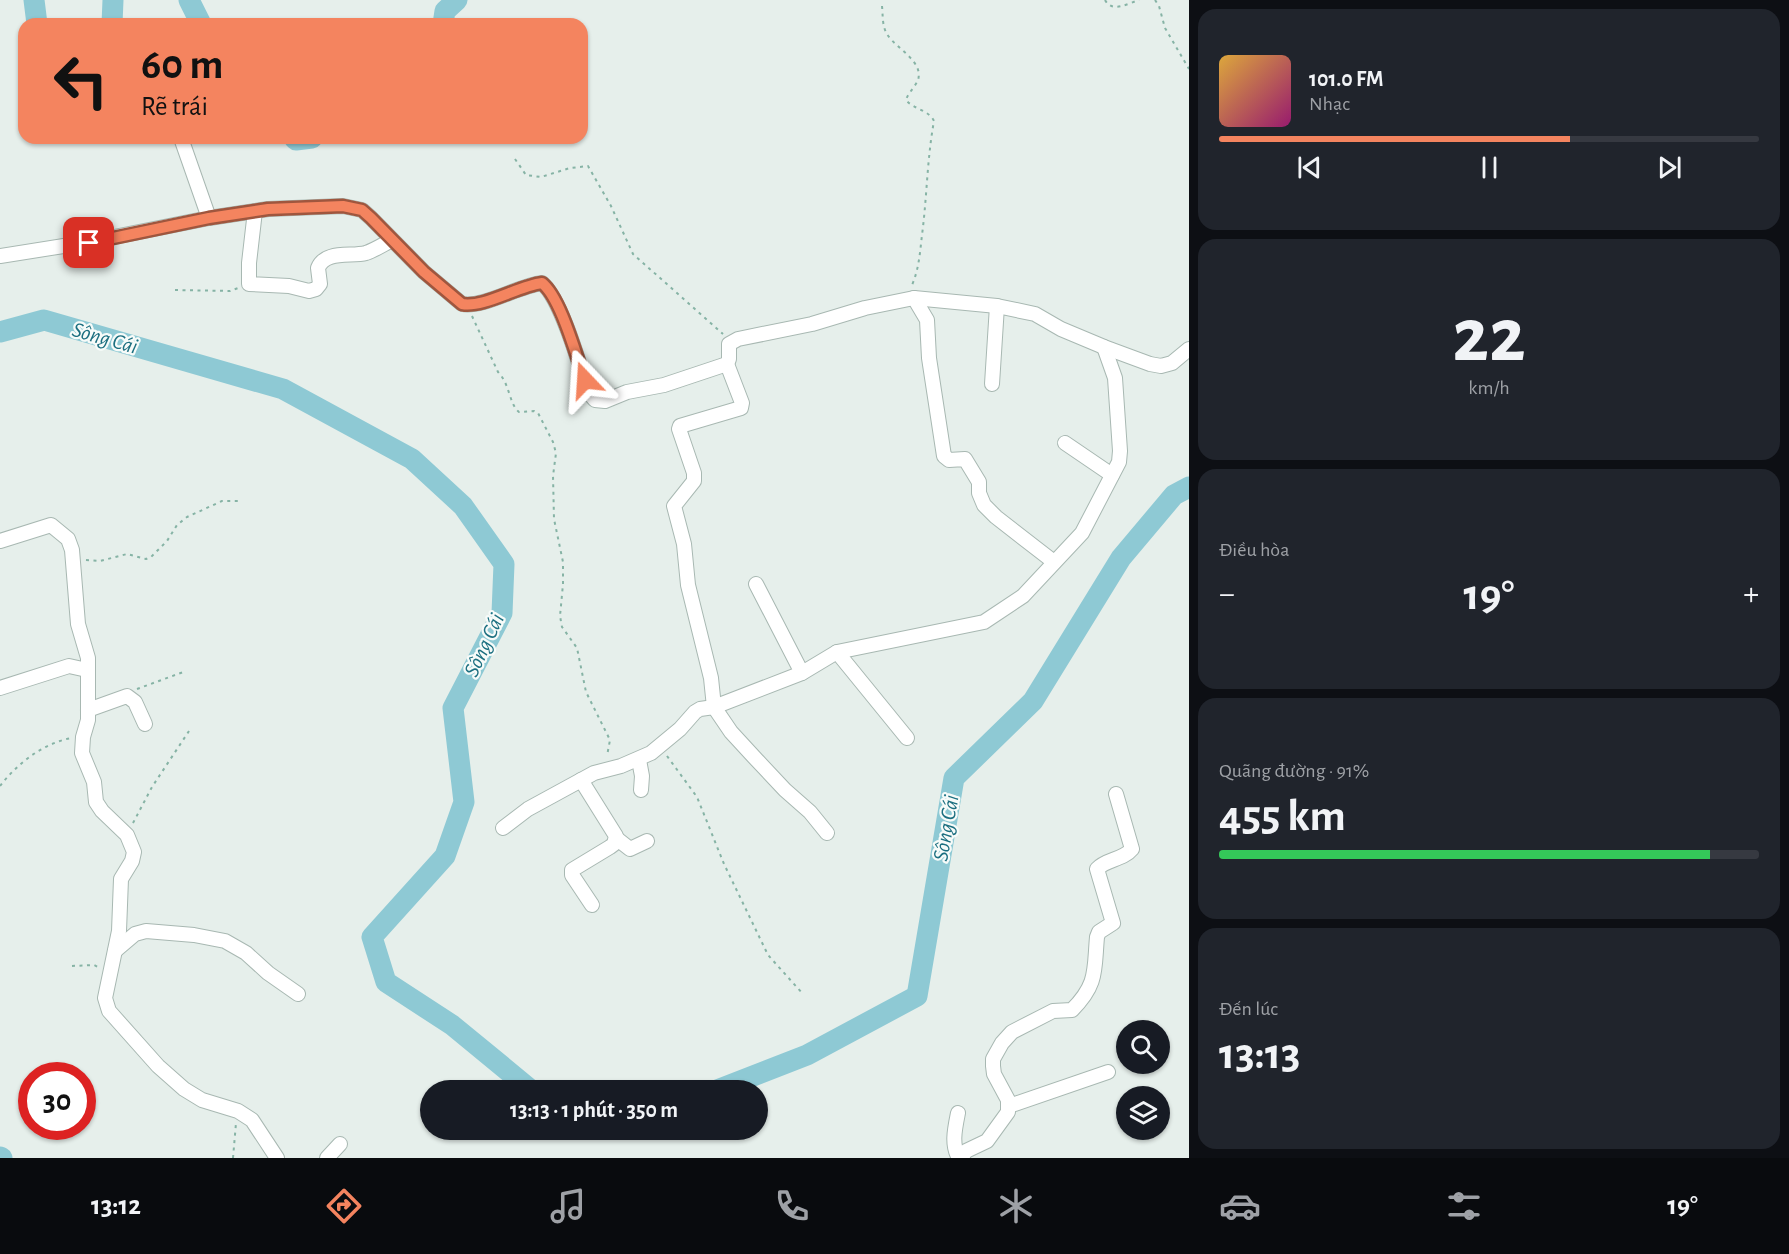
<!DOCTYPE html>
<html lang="vi">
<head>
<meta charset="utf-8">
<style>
  :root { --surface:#171b24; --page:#20242c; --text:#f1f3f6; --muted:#9ea1a6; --line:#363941; --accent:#f4845f }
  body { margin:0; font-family:"Alegreya Sans",sans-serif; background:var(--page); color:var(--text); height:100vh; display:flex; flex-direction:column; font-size:22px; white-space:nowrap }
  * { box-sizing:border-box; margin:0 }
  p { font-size:20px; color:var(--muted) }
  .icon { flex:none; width:33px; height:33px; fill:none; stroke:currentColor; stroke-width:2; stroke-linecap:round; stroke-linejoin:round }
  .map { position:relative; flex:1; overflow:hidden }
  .sheet { display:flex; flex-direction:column; gap:9px; padding:9px; background:#0d0f14; width:600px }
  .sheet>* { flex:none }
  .top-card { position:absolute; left:18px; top:18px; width:570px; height:126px; border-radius:18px; box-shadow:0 2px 4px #0004; background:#f4845f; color:#111; overflow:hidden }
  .fabs { position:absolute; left:1116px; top:1020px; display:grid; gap:12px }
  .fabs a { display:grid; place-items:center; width:54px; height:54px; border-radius:50%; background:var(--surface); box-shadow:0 2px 4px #0004; font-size:30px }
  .speed { position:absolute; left:18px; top:1062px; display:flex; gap:12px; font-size:30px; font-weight:700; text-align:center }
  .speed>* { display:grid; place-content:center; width:78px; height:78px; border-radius:50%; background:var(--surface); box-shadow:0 2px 4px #0004; line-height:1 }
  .speed .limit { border:9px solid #d22; background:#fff; color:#111 }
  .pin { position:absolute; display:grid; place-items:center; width:51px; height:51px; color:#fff; margin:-26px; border-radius:12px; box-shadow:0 3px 9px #0006 }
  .me { position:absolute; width:66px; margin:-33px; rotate:340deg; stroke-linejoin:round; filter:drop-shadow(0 0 4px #0008) }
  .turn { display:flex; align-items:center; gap:21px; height:126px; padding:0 24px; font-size:27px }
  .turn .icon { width:78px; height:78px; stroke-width:2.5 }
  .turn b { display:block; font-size:42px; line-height:51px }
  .big { font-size:45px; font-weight:700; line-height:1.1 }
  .sheet .widget { flex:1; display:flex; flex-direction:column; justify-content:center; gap:9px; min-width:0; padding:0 21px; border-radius:18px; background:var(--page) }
  .sheet .dial { align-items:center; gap:0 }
  .dial b { font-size:78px; line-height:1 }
  .song { display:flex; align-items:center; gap:18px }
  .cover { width:72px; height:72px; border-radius:9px; background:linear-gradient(135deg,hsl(40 70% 55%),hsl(320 70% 35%)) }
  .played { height:6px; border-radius:3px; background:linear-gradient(90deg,var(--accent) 65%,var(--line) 65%) }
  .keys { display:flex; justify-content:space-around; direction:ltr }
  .heat { display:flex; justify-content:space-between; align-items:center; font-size:33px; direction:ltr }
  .charge { height:9px; border-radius:4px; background:linear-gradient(90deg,#34c759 91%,var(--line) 0) }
  .trip { position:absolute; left:420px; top:1080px; width:348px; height:60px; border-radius:30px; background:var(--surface); box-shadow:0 2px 4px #0004; font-weight:700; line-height:60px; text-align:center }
  .dock { display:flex; height:96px; justify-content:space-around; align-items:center; background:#090b0e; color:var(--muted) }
  .dock .icon { width:42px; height:42px }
  .dock .selected { color:var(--accent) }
  .dock b { font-size:27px; color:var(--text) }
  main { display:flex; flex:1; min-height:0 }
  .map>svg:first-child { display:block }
</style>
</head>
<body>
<main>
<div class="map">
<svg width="1189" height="1158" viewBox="0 0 1189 1158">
  <rect width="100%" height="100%" fill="#e6efeb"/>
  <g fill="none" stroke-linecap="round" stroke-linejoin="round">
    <!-- river -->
    <g stroke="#8ec9d4" stroke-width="21">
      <path d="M34,0L37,24"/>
      <path d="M189,0L201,24"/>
      <path d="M112,24L113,0"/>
      <path d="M443,24L445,11L457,0"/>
      <path d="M294,138L296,140L312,138"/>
      <path d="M0,332L44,320L283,389L412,459L463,506L504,564L502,613L453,708L464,802L445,856L372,937L386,982L452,1025L531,1090"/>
      <path d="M717,1090L807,1055L917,996L954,778L1033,701L1121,558L1174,495L1189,487"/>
      <path d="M0,1157L2,1158"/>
    </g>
    <!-- minor casing -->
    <g stroke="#a8b8b2" stroke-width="16">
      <g id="minor">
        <path d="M181,138L209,218"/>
        <path d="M255,211L249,263V284L289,286L309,291L316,289L320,284L318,268C325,250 351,257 366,253C375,250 384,244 392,240"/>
        <path d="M0,256L89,242L209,218L268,209L343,206L362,210L371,218L424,272L462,304C483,308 518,286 542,283C561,299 580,366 588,392L595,400L605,401L627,392L664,385L727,364L729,359V344L738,339L812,324L865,308L914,298L997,306L1035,314L1061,329L1104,347L1150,364L1161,366L1172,363L1189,349"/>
        <path d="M914,298L927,320L929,358L944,456L949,460L965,459L979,482V493L984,505L996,517L1054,562"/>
        <path d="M727,364L742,403L741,408L680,426L679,429L694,473V481L674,506L684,544L688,585L711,678L714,707L731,732L754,757L785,790L810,812L827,833"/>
        <path d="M992,384L997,306"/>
        <path d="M1065,443L1112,475"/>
        <path d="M0,541L51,525L68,539L72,550L78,624L88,658V720L83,737L82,753L94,782L96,802L102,811L127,835L134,852L132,861L121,879L119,931L105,998L109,1011L158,1066L184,1089L202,1100L238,1111L252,1120L277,1158"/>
        <path d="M756,584L802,673"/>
        <path d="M837,652L907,738"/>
        <path d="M0,688L69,666L87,670"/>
        <path d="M88,710L127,696L135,702L145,724"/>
        <path d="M639,760L642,776L641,790"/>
        <path d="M581,780L616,836L614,844L610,847L572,870V875L592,905"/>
        <path d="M503,828L528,809L594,773L621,766L651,753L680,729L695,712L700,709L714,707L802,673L837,652L984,622L1023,596L1082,533L1119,462L1120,451L1115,378L1104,347"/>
        <path d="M616,838L630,849L647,841"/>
        <path d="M115,951L135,934L146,931L194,935L225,941L246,953L268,973L298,994"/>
        <path d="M1009,1106L1108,1072"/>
        <path d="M958,1113C955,1128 951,1145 959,1158"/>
        <path d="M327,1158L340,1144"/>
        <path d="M961,1158L966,1151L987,1141L1008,1112V1100L994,1074L993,1066V1059L1002,1043L1012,1032L1053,1011L1072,1010C1098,984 1094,970 1097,937L1099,932L1113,923L1097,869C1106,859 1123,860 1132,849L1116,794"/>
      </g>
    </g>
    <!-- path -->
    <g stroke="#86b3a5" stroke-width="2" stroke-dasharray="3 4.5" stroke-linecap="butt">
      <path d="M1105,0C1112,13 1127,4 1139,0"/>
      <path d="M1155,0L1159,6L1165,28L1189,69"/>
      <path d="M882,6C883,16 882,26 887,34C895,48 924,61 918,80C915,87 908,93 906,100C913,109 929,110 934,121C927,159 927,197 922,235C920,252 919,269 912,285"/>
      <path d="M515,159L526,175L541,177L570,168L588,166L611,206L633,254L723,334"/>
      <path d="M175,290L230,291L238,288"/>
      <path d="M472,316L498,372C510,384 509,404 519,412L534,411L538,413L553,442L556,453L553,476L554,519L563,562V584L560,616L562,627L577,648L586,692L610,740L607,756"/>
      <path d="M86,560L100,561L127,554L146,559L151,557L167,541L177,525L187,517L222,501H241"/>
      <path d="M137,689L186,671"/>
      <path d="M667,756L697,797L724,864L768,955L803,994"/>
      <path d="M0,786C18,763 42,744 71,738"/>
      <path d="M133,823L152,787L189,731"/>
      <path d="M72,966L94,965L98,967"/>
      <path d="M233,1158L236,1123"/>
    </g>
    <!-- minor -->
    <use href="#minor" stroke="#fff" stroke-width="14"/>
  </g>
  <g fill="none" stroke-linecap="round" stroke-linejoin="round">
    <!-- route casing -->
    <g stroke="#9f563e" stroke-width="15">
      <path id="route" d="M89,243L209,218L268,209L343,206L362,210L371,218L424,272L462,304C484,308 518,286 542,283C561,298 576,356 585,380"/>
    </g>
    <!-- route -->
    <use href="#route" stroke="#f4845f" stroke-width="10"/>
  </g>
  <g text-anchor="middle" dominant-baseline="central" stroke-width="4.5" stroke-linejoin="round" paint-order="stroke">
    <!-- water labels -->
    <g font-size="22" font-style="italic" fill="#1c6f80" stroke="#f7fbf9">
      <text transform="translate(105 338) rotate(16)">Sông Cái</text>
      <text transform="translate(484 645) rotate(-65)">Sông Cái</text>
      <text transform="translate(946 828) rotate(-80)">Sông Cái</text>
    </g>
  </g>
</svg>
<div class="fabs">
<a><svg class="icon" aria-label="search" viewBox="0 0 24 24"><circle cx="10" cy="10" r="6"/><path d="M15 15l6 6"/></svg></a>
<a><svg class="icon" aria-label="layers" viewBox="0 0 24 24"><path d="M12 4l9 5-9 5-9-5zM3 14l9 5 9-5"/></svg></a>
</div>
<div class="speed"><div class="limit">30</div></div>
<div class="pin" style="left:89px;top:243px;background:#d93025"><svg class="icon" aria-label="arrive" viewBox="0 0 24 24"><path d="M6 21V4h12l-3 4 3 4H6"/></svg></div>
<svg class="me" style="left:585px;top:380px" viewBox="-20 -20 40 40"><path d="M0-17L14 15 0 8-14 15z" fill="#f4845f" stroke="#fff" stroke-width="4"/></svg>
<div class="trip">13:13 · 1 phút · 350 m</div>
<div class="top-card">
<div class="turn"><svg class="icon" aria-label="left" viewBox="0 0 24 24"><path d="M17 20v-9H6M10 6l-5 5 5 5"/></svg><div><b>60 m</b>Rẽ trái</div></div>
</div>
</div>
<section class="sheet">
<div class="widget">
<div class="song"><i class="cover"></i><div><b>101.0 FM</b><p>Nhạc</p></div></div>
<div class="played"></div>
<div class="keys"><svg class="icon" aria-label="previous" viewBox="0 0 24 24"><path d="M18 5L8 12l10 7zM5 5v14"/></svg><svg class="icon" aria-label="pause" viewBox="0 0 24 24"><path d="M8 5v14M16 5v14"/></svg><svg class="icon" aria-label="next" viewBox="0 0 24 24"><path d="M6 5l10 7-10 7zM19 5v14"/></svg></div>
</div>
<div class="widget dial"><b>22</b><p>km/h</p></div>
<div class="widget"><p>Điều hòa</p>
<div class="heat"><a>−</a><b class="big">19°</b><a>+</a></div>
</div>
<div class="widget"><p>Quãng đường · 91%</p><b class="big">455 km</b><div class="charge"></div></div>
<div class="widget"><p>Đến lúc</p><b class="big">13:13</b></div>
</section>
</main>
<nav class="dock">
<b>13:12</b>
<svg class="icon selected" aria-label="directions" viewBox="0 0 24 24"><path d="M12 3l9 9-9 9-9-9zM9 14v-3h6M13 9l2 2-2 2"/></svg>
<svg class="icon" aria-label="music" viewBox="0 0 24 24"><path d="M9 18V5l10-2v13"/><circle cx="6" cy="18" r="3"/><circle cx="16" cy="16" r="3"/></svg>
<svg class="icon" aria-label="phone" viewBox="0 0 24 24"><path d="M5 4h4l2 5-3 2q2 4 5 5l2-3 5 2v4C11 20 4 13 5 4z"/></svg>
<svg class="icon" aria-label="climate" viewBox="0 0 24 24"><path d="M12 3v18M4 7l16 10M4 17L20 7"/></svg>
<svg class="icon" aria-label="car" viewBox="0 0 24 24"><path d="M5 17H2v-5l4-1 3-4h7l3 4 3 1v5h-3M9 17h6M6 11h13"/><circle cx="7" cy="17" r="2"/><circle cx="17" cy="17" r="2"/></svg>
<svg class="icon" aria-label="filters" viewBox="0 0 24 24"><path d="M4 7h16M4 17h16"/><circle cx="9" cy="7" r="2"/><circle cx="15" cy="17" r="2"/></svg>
<b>19°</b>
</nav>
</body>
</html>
